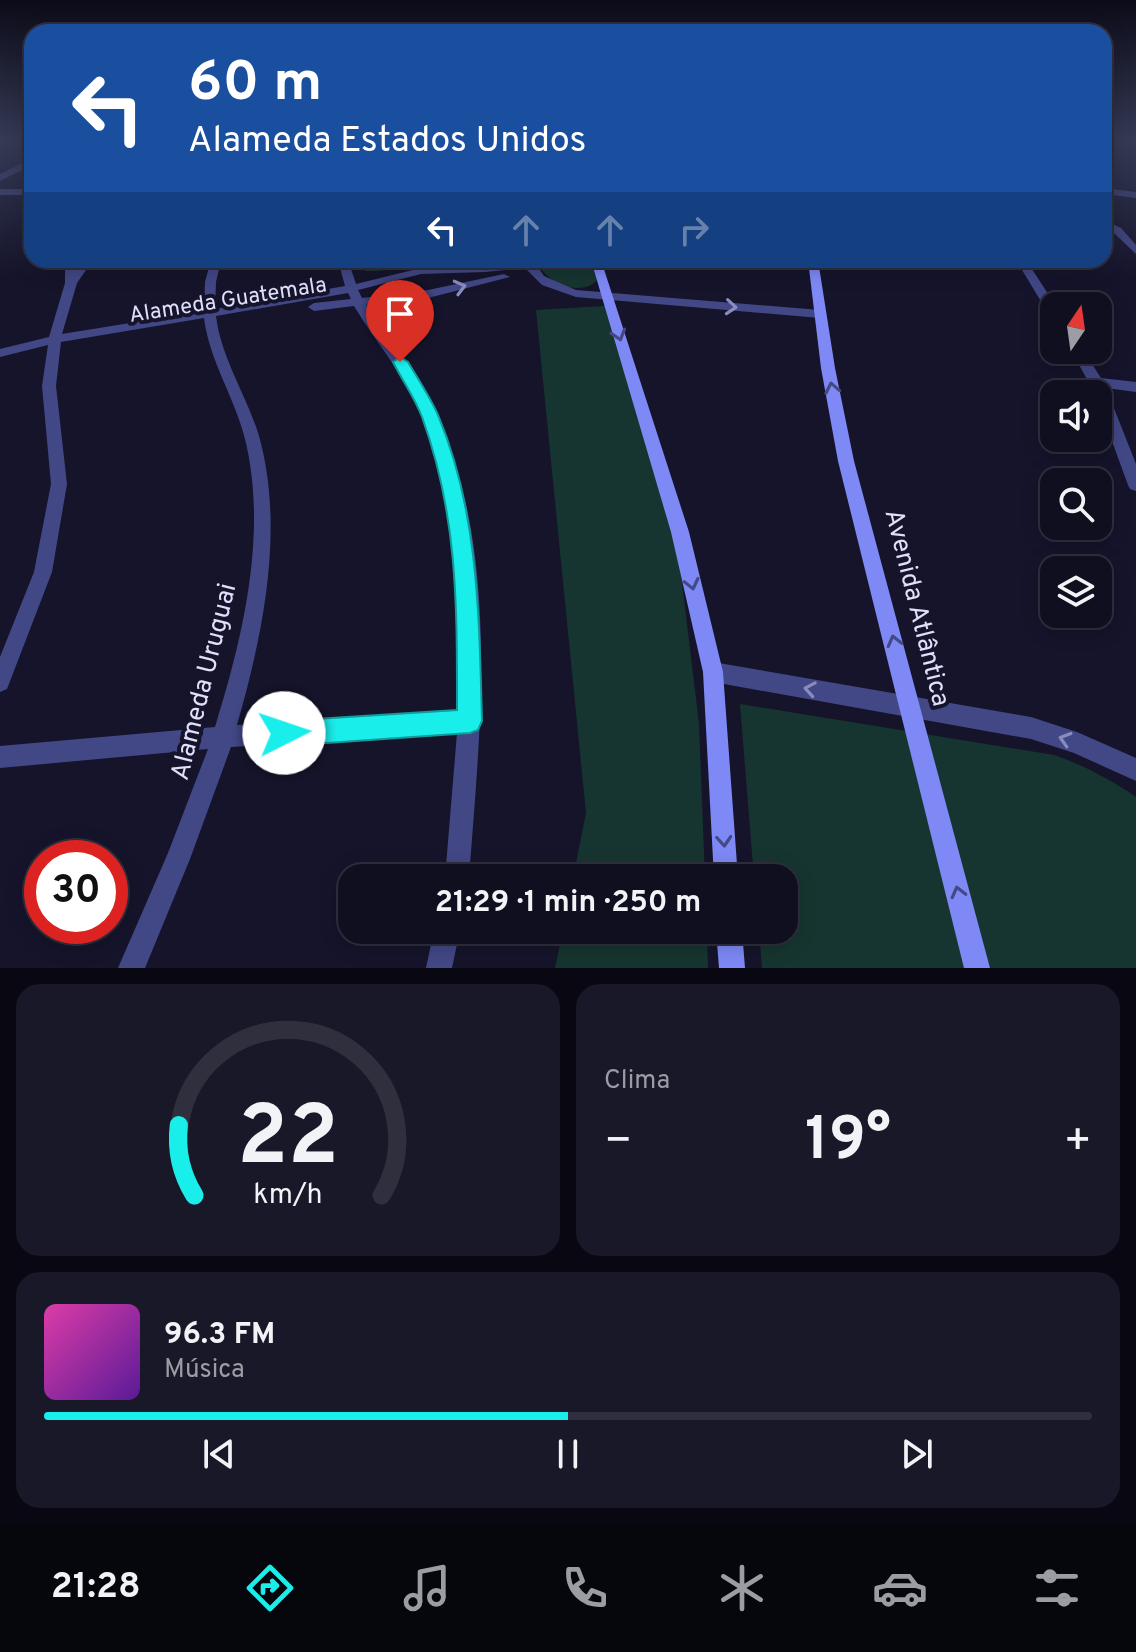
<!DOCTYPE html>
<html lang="pt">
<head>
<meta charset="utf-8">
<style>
  :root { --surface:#100f20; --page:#191829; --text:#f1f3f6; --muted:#9c9ca5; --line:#302f3e; --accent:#1aeeeb }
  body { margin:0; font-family:Overpass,sans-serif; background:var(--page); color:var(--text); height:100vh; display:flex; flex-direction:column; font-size:30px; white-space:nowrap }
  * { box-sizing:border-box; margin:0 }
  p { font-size:26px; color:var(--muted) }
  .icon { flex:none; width:44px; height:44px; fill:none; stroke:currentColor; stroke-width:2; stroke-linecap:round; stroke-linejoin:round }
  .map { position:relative; height:968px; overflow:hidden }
  .sheet { display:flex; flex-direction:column; gap:16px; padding:16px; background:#090812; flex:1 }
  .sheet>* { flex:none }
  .top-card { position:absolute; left:24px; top:24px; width:1088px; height:244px; border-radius:24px; box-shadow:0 4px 20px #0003,0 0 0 2px var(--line); background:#1a4fa0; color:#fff; overflow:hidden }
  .needle { width:52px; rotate:13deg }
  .buttons { position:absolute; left:1040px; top:292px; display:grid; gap:16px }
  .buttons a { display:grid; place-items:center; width:72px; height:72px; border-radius:16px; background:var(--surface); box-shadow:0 4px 20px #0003,0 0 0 2px var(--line); font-size:40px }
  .speed { position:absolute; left:24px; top:840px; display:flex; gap:16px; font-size:40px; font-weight:700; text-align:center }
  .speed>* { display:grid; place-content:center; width:104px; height:104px; border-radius:50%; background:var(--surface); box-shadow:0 4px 20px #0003,0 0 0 2px var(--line); line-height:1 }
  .speed .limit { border:12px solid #d22; background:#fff; color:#111 }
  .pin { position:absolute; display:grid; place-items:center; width:68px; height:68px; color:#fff; margin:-82px -34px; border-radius:50% 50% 50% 0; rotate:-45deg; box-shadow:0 0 8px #0007 }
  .pin .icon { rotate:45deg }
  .me { position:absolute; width:88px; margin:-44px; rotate:86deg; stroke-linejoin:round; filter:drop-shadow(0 0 6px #0008) }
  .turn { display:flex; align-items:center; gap:28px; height:168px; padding:0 32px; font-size:36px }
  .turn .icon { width:104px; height:104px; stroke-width:2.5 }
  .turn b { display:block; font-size:56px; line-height:68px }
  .lanes { display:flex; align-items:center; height:76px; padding:0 32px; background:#0003; justify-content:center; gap:40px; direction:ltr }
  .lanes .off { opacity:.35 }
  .big { font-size:60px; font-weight:700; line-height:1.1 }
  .sheet .card { flex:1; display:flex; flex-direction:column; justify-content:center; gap:12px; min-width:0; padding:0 28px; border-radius:24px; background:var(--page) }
  .sheet .dial { align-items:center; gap:0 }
  .dial svg { height:208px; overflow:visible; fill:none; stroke:var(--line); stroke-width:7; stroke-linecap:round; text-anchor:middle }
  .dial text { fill:var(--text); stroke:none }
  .song { display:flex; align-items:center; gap:24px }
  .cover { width:96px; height:96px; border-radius:12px; background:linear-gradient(135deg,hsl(320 70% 55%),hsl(270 70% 35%)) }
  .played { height:8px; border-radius:4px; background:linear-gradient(90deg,var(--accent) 50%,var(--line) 50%) }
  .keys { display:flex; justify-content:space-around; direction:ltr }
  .heat { display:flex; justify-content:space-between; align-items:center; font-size:44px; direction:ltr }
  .sheet .tiles { flex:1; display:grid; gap:16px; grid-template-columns:1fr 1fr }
  .card:last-child { grid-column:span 2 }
  .trip { position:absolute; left:338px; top:864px; width:460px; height:80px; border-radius:24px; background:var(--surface); box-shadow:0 4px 20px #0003,0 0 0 2px var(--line); font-weight:700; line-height:80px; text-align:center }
  .tab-bar { display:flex; height:128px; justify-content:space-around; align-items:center; background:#06060d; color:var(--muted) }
  .tab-bar .icon { width:56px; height:56px }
  .tab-bar .active { color:var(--accent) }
  .tab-bar b { font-size:36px; color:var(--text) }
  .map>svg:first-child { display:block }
</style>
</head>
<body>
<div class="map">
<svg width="1136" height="968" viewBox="0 0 1136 968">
  <rect width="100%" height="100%" fill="#15142b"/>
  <!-- green -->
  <g fill="#173530">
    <path d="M358,260H463L377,271H366L358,266Z"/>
    <path d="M536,260H593L599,278C582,300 544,282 536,260Z"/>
    <path d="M605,306L678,549L699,724L705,878H573L586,813L536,310Z"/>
    <path d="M740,704L1054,755C1083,765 1110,779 1136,797V968H762L759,930H784V878H754Z"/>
    <path d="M563,930H707L708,968H555Z"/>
  </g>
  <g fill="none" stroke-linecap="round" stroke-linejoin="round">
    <!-- street -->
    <g fill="#424886" fill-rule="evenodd">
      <path d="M32,158V165L0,181V174Z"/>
      <path d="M1104,188L1136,192V198L1104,194Z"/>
      <rect x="0" y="189" width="32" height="6"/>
      <path d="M1104,220L1121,228L1136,245V254L1113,232L1104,227Z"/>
      <path d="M65,260H75L76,269L82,260H93L77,283L62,334L204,311L205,282L211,260H221L216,282L215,309L345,286L338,260H348L356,284L421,268L485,266L533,260L544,276L576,290L820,310L826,314L820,318L576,297L542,285L525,268L485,272L421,274L358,290L362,298L428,290L504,274L510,277L428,298L366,305C387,341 417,373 435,411C501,551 480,729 469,878H445L457,733L231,747L190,859L145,968H118L168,853L208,749L0,768V746L215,727C243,637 268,533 245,439C235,398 209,360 204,318L61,342L56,386L67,484L52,572L7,689L0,692V657L34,572L51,484L42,386L48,345L0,357V349L49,337L65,283ZM348,293L351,299L314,303L308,307L314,311L354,306C375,341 402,372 420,409C462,497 465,616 459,711L237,725C263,634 285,529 259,436C247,396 221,358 216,316Z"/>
      <path d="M1016,260H1026L1056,306L1054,317L1048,313Z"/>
      <path d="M1071,350H1083L1101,378L1136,382V392L1106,388L1136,464V491L1130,489L1128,485L1098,403V394H1095Z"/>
      <path d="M713,662L1031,717L1077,732L1136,758V781L1074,753L1031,739L713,682L706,679L703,672L706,665Z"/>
      <path d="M434,930H460L452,968H426Z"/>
    </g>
    <!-- secondary -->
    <g fill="#7e89f6" fill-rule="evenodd">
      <path d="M591,260H601L689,532L723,672L738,878H714L703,672L671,532Z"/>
      <path d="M808,260H818L835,368L854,461L990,968H964L838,461L821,368Z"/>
      <path d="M716,930H742L745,968H719Z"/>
    </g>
  </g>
  <!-- one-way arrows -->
  <defs><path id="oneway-chevron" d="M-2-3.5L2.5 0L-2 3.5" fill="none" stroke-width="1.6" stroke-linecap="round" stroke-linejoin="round" transform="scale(2)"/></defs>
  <g stroke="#898cbc">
    <use href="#oneway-chevron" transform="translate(460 287) rotate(-15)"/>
    <use href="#oneway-chevron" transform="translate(731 307) rotate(5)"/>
    <use href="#oneway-chevron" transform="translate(810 689) rotate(-170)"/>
    <use href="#oneway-chevron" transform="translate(1065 739) rotate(-163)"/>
  </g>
  <g stroke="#444986">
    <use href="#oneway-chevron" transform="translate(619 335) rotate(73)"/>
    <use href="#oneway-chevron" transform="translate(832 388) rotate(-101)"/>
    <use href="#oneway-chevron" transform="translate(692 584) rotate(77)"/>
    <use href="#oneway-chevron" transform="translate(894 641) rotate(-104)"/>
    <use href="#oneway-chevron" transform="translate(724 841) rotate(86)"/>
    <use href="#oneway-chevron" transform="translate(958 892) rotate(-104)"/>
  </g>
  <!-- sky -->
  <linearGradient id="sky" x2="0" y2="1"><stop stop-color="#0c0b18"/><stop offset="0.51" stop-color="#353a55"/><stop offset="1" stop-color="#353a55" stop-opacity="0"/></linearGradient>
  <rect width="1136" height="276" fill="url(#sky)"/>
  <!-- route -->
  <path fill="#1aeeeb" stroke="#119b99" stroke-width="2" d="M400,357L408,362C418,379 430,397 438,415C479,513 479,617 482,721L478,730L470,733L284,746L275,742L272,733L275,725L284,721L457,710C457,606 458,516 422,417C415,398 402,380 393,362Z"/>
  <g text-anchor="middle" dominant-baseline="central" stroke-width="8" stroke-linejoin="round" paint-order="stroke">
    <!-- far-street labels -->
    <g font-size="22" fill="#e0e0fd" stroke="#15142b">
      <text transform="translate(228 301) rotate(-9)">Alameda Guatemala</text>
    </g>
    <!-- street labels -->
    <g font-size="26" fill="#e0e0fd" stroke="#15142b">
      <text transform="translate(916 608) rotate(76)">Avenida Atlântica</text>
      <text transform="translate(205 682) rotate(-76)">Alameda Uruguai</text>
    </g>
  </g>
</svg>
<div class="buttons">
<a><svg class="needle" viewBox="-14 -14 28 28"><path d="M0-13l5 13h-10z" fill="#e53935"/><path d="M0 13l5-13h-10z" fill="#9c9ca5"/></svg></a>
<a><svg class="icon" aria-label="sound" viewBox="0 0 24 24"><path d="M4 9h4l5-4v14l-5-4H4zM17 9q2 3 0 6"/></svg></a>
<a><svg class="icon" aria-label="search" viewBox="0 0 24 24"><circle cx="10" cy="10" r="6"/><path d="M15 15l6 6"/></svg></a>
<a><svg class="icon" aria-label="layers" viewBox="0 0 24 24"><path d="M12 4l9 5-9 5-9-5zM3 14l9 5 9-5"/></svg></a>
</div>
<div class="speed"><div class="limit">30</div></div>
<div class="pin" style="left:400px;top:362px;background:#d93025"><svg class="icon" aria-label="arrive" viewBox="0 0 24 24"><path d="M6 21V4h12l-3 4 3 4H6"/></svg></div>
<svg class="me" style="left:284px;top:733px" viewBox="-20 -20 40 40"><circle r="19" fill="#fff"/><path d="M0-13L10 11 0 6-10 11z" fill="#1aeeeb"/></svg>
<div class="trip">21:29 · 1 min · 250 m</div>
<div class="top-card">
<div class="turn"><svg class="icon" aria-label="left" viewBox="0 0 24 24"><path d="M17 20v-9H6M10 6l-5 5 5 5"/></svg><div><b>60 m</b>Alameda Estados Unidos</div></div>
<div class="lanes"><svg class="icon" aria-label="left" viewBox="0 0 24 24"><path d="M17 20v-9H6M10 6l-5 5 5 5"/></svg><svg class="icon off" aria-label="ahead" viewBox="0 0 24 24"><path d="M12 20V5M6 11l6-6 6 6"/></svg><svg class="icon off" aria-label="ahead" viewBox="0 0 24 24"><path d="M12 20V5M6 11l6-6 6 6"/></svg><svg class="icon off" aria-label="right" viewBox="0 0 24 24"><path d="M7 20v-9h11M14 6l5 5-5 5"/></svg></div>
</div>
</div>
<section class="sheet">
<div class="tiles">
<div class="card dial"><svg viewBox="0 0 100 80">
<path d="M14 69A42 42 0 1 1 86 69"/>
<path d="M14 69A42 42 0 0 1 8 42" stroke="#1aeeeb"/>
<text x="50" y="56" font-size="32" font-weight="700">22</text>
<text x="50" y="72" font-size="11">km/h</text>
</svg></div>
<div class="card"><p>Clima</p>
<div class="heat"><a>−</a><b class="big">19°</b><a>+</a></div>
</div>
<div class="card">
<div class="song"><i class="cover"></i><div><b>96.3 FM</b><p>Música</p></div></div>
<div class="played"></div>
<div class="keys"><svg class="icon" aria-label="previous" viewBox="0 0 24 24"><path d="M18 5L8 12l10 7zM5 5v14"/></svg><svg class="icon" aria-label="pause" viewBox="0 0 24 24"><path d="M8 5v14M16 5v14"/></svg><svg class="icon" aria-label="next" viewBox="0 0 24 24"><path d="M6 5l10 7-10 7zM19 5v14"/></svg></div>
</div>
</div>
</section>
<nav class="tab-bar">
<b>21:28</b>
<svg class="icon active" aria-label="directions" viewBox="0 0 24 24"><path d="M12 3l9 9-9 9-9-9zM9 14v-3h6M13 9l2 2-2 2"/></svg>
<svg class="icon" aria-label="music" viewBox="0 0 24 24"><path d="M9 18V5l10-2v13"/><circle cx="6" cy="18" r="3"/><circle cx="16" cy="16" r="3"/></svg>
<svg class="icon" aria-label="phone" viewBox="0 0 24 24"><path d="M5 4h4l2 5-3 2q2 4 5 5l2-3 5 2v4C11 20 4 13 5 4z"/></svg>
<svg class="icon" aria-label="climate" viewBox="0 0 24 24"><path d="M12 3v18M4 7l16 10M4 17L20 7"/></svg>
<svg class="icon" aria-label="car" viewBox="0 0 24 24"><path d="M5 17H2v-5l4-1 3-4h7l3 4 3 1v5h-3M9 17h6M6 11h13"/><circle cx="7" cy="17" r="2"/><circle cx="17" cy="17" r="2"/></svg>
<svg class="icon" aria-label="filters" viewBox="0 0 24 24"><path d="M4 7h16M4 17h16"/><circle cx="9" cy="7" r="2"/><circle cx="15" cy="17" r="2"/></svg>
</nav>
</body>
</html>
